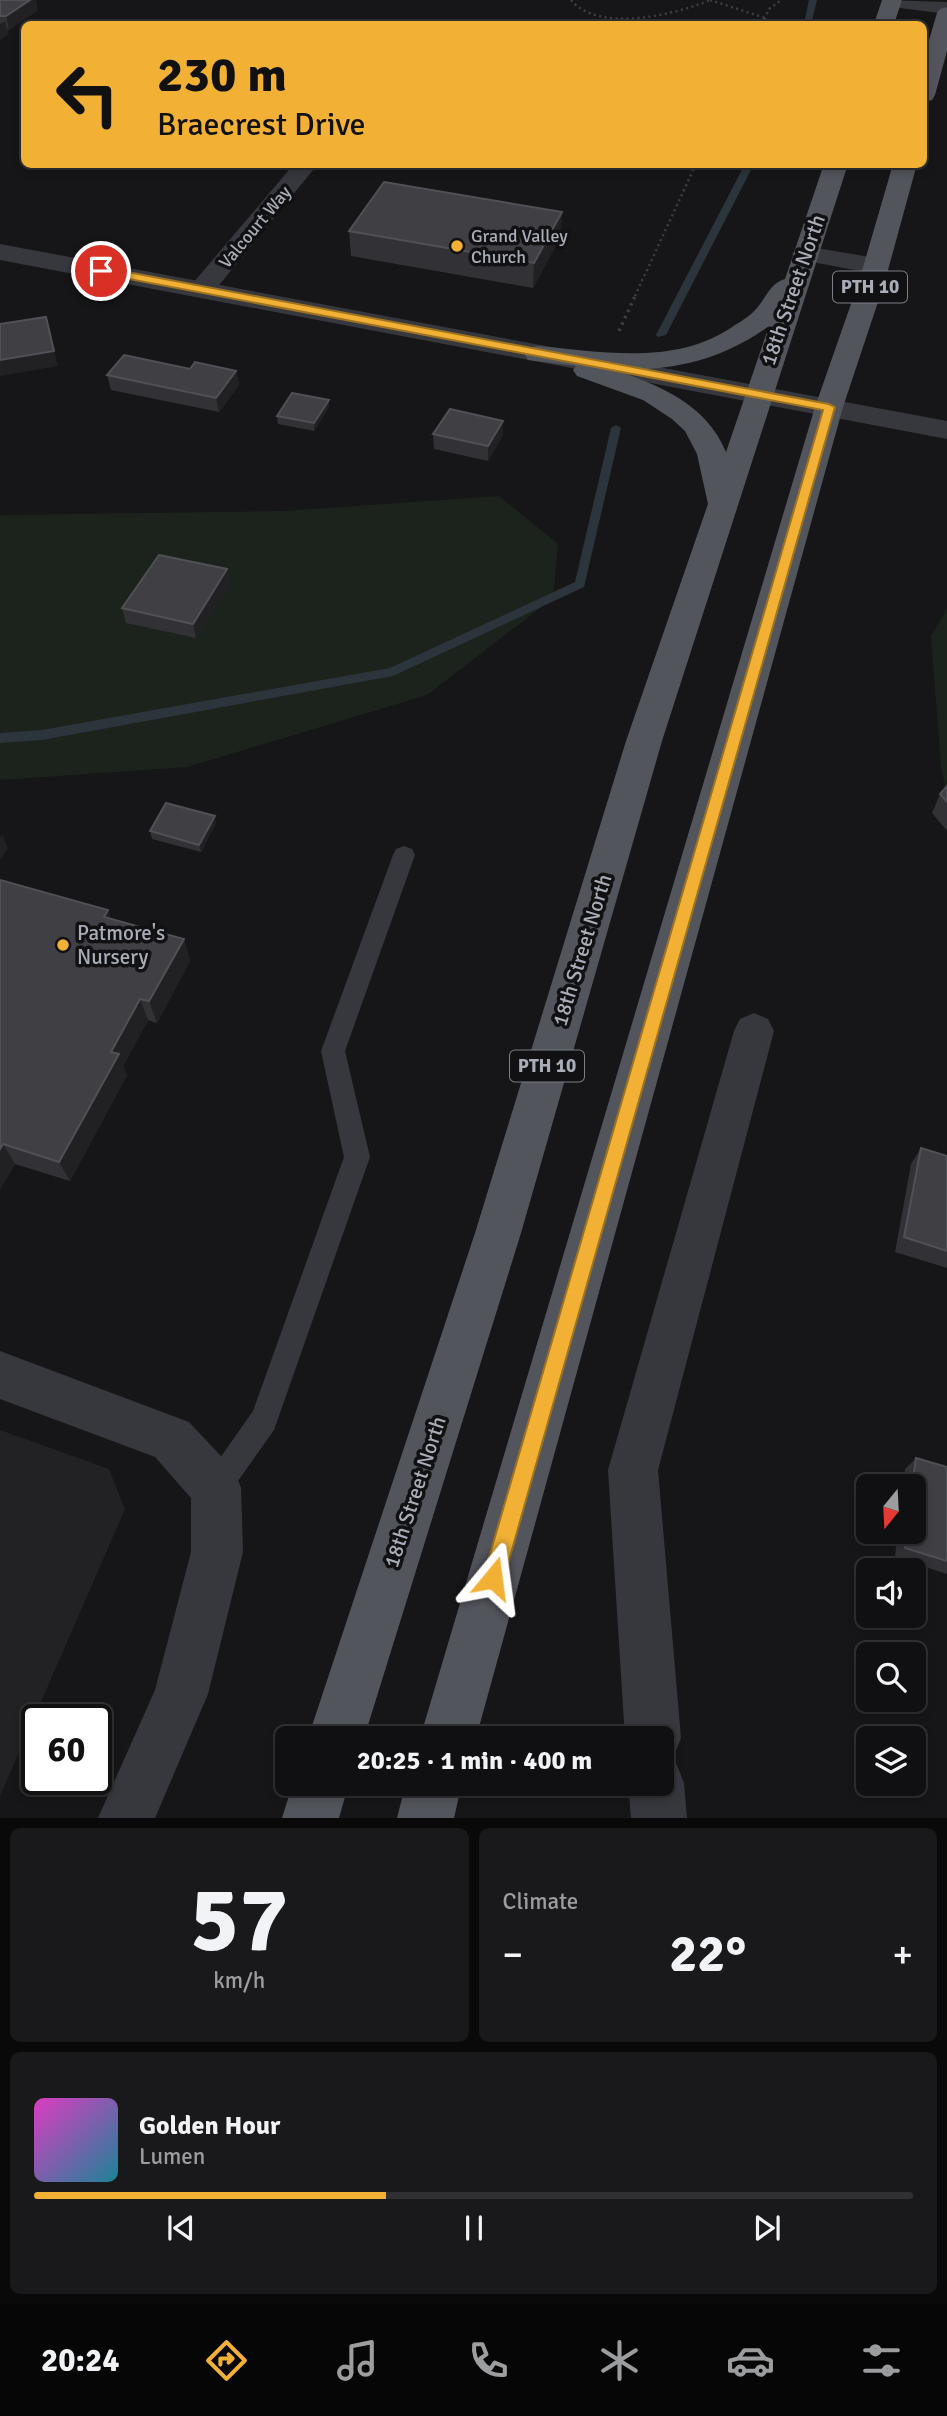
<!DOCTYPE html>
<html lang="en">
<head>
<meta charset="utf-8">
<style>
  :root { --surface:#101012; --page:#19191b; --text:#f1f3f6; --muted:#9c9d9f; --line:#303032; --accent:#f2b134 }
  body { margin:0; font-family:Signika,sans-serif; background:var(--page); color:var(--text); height:100vh; display:flex; flex-direction:column; font-size:26px; white-space:nowrap }
  * { box-sizing:border-box; margin:0 }
  p { font-size:23px; color:var(--muted) }
  .icon { flex:none; width:38px; height:38px; fill:none; stroke:currentColor; stroke-width:2; stroke-linecap:round; stroke-linejoin:round }
  .map { position:relative; height:1818px; overflow:hidden }
  .side { display:flex; flex-direction:column; gap:10px; padding:10px; background:#09090a; flex:1 }
  .side>* { flex:none }
  .guide { position:absolute; left:21px; top:21px; width:906px; height:147px; border-radius:10px; box-shadow:0 4px 10px #0003,0 0 0 2px var(--line); background:#f2b134; color:#111; overflow:hidden }
  .needle { width:46px; rotate:198deg }
  .tools { position:absolute; left:856px; top:1474px; display:grid; gap:14px }
  .tools a { display:grid; place-items:center; width:70px; height:70px; border-radius:10px; background:var(--surface); box-shadow:0 4px 10px #0003,0 0 0 2px var(--line); font-size:35px }
  .speed { position:absolute; left:21px; top:1704px; display:flex; gap:14px; font-size:35px; font-weight:700; text-align:center }
  .speed>* { display:grid; place-content:center; width:91px; height:91px; border-radius:50%; background:var(--surface); box-shadow:0 4px 10px #0003,0 0 0 2px var(--line); line-height:1 }
  .speed .limit { border:4px solid #111; border-radius:10px; background:#fff; color:#111 }
  .pin { position:absolute; display:grid; place-items:center; width:60px; height:60px; color:#fff; margin:-30px; border:4px solid #fff; border-radius:50%; box-shadow:0 2px 7px #0007 }
  .me { position:absolute; width:77px; margin:-38px; rotate:16deg; stroke-linejoin:round; filter:drop-shadow(0 0 5px #0008) }
  .turn { display:flex; align-items:center; gap:24px; height:147px; padding:0 21px; font-size:32px }
  .turn .icon { width:91px; height:91px; stroke-width:2.5 }
  .turn b { display:block; font-size:49px; line-height:60px }
  .big { font-size:52px; font-weight:700; line-height:1.1 }
  .side .card { flex:1; display:flex; flex-direction:column; justify-content:center; gap:10px; min-width:0; padding:0 24px; border-radius:10px; background:var(--page) }
  .side .dial { align-items:center; gap:0 }
  .dial b { font-size:91px; line-height:1 }
  .song { display:flex; align-items:center; gap:21px }
  .cover { width:84px; height:84px; border-radius:10px; background:linear-gradient(135deg,hsl(310 70% 55%),hsl(190 70% 35%)) }
  .played { height:7px; border-radius:4px; background:linear-gradient(90deg,var(--accent) 40%,var(--line) 40%) }
  .keys { display:flex; justify-content:space-around; direction:ltr }
  .heat { display:flex; justify-content:space-between; align-items:center; font-size:38px; direction:ltr }
  .side .tiles { flex:1; display:grid; gap:10px; grid-template-columns:1fr 1fr }
  .card:last-child { grid-column:span 2 }
  .trip { position:absolute; left:275px; top:1726px; width:399px; height:70px; border-radius:10px; background:var(--surface); box-shadow:0 4px 10px #0003,0 0 0 2px var(--line); font-weight:700; line-height:70px; text-align:center }
  .menu { display:flex; height:112px; justify-content:space-around; align-items:center; background:#060607; color:var(--muted) }
  .menu .icon { width:49px; height:49px }
  .menu .on { color:var(--accent) }
  .menu b { font-size:32px; color:var(--text) }
  .map>svg:first-child { display:block }
</style>
</head>
<body>
<div class="map">
<svg width="947" height="1818" viewBox="0 0 947 1818">
  <rect width="100%" height="100%" fill="#161618"/>
  <!-- built -->
  <path fill="#222225" d="M0,1430L109,1469L125,1509L0,1796Z"/>
  <!-- green -->
  <g fill="#1c231d">
    <path d="M499,496L558,544L553,598L427,695L187,767L0,780V515L284,511Z"/>
    <path d="M947,609V794L941,766L931,636Z"/>
  </g>
  <g fill="none" stroke-linecap="round" stroke-linejoin="round">
    <!-- stream -->
    <g fill="#2c353c" fill-rule="evenodd">
      <path d="M809,0H817L811,24H804Z"/>
      <path d="M745,164H754L666,335L658,337L656,335Z"/>
      <path d="M616,425L621,428L584,587L393,676L42,740L0,743V733L42,730L390,668L575,582L611,428Z"/>
    </g>
    <!-- path-far1 -->
    <g stroke="#3d3f44" stroke-width="2.5" stroke-dasharray="2 3.5" stroke-linecap="butt">
      <path d="M571,0C598,33 675,15 710,0"/>
      <path d="M710,0L765,18"/>
      <path d="M762,24L769,9L781,0"/>
      <path d="M635,296L696,164"/>
    </g>
    <!-- path -->
    <path stroke="#3d3f44" stroke-width="3.5" stroke-dasharray="2.5 4.5" stroke-linecap="butt" d="M619,331L636,294"/>
    <!-- service -->
    <path fill="#37383d" fill-rule="evenodd" d="M404,846L412,849L415,855L345,1051L370,1157L274,1430L226,1498L216,1503L206,1498L201,1488L206,1478L253,1411L344,1157L321,1051L393,855L396,849Z"/>
    <!-- minor -->
    <g fill="#37383d" fill-rule="evenodd">
      <path d="M883,0L947,2V14L892,7L885,5Z"/>
      <path d="M294,164H318L211,295L202,297L193,295L189,289L193,283Z"/>
      <path d="M805,246L876,258L885,261L889,266L885,271L876,274L796,259L792,254L796,249Z"/>
      <path d="M754,1013L768,1019L774,1031L658,1470L681,1738L673,1758L667,1760L676,1763L684,1783L687,1818H631L628,1783H662V1738H625L608,1470L734,1031L740,1019Z"/>
      <path d="M0,1351L189,1422L234,1470L241,1488L243,1552L208,1694L155,1818H98L155,1690L191,1552V1498L155,1457L0,1399Z"/>
    </g>
    <!-- tertiary -->
    <path fill="#37383d" fill-rule="evenodd" d="M0,244L947,421V439L0,260Z"/>
    <!-- primary -->
    <g fill="#53555c" fill-rule="evenodd">
      <path d="M882,0H902L894,24H874Z"/>
      <path d="M947,7V51L935,95L932,100L924,102V57L937,13L940,9Z"/>
      <path d="M824,164H848L662,741L521,1233L364,1738H308L475,1233L626,741L708,504L697,454L685,431L672,419L643,400L577,376L573,370L576,366L528,360L524,354L528,348L538,346C604,352 678,366 735,325C743,320 750,316 756,309C766,298 770,283 785,279ZM769,326L726,452C706,403 657,384 611,369C670,372 721,361 769,326Z"/>
      <path d="M893,164H917L885,281L843,407L476,1738H420L815,407L859,281Z"/>
      <path d="M293,1783H349L339,1818H282Z"/>
      <path d="M406,1783H462L454,1818H397Z"/>
    </g>
  </g>
  <!-- wall -->
  <g fill="#323236">
    <path d="M0,0L38,10L9,30L7,29L8,34L0,40Z"/>
    <path d="M349,231L561,236L533,288L351,256Z"/>
    <path d="M190,369L236,371L239,385L219,412L111,390L107,375Z"/>
    <path d="M329,407L314,431L278,424L277,416Z"/>
    <path d="M433,434L503,435L488,461L434,449Z"/>
    <path d="M227,569L229,584L196,638L126,623L122,608Z"/>
    <path d="M947,786V831L932,813L940,794Z"/>
    <path d="M216,823L201,852L152,839L150,831Z"/>
    <path d="M0,880L108,910L111,919L184,939L190,961L157,1023L148,1020L123,1066L127,1075L70,1181L15,1164L0,1189Z"/>
    <path d="M921,1148L947,1156V1268L895,1252L911,1164Z"/>
    <path d="M916,1458L947,1467V1574L895,1557L898,1531H914V1486H903L905,1469Z"/>
  </g>
  <!-- shaded-wall -->
  <g fill="#212124">
    <path d="M30,0H36L38,10L9,30L6,16Z"/>
    <path d="M5,21L8,34L0,40V24Z"/>
    <path d="M562,212L561,236L533,288L534,263Z"/>
    <path d="M46,317L58,366L0,376V360Z"/>
    <path d="M236,371L239,385L219,412L216,398Z"/>
    <path d="M329,400V407L314,431V423Z"/>
    <path d="M503,421V435L488,461V446Z"/>
    <path d="M227,569L229,584L196,638L193,624Z"/>
    <path d="M215,816L216,823L201,852L199,845Z"/>
    <path d="M2,834L8,848L0,860V837Z"/>
    <path d="M108,910L116,933L104,917Z"/>
    <path d="M184,939L190,961L157,1023L149,1001Z"/>
    <path d="M140,999L148,1020L123,1066L127,1075L70,1181L59,1162L111,1052Z"/>
    <path d="M3,1144L15,1164L0,1189V1149Z"/>
  </g>
  <!-- building -->
  <g fill="#3f3f44" stroke="#4f5156" stroke-width="2">
    <path d="M0,0H30L6,16H0Z"/>
    <path d="M384,182L562,212L534,263L349,231Z"/>
    <path d="M46,317L54,351L0,360V324Z"/>
    <path d="M124,355L190,369L195,362L236,371L216,398L107,375Z"/>
    <path d="M292,393L329,400L314,423L277,416Z"/>
    <path d="M450,409L503,421L488,446L433,434Z"/>
    <path d="M159,555L227,569L193,624L122,608Z"/>
    <path d="M947,786V802L940,794Z"/>
    <path d="M166,803L215,816L199,845L150,831Z"/>
    <path d="M0,880L108,910L104,917L184,939L149,1001L140,999L111,1052L119,1054L59,1162L3,1144L0,1149Z"/>
    <path d="M921,1148L947,1156V1251L904,1237Z"/>
    <path d="M916,1458L947,1467V1561L905,1548L907,1531H914V1486H912Z"/>
  </g>
  <!-- route -->
  <path fill="#f2b134" stroke="#9d7322" stroke-width="2" d="M101,267L829,404L835,407L504,1578L501,1586L493,1589L486,1586L483,1578L823,410L97,273V268Z"/>
  <!-- markers -->
  <g fill="#f2b134" stroke="#111113" stroke-width="2.5">
    <circle cx="457" cy="246" r="7"/>
    <circle cx="63" cy="945" r="7"/>
  </g>
  <g text-anchor="middle" dominant-baseline="central" stroke-width="7" stroke-linejoin="round" paint-order="stroke">
    <!-- far-street labels -->
    <g font-size="18" fill="#a8adb8" stroke="#111113">
      <text transform="translate(255 227) rotate(-50)">Valcourt Way</text>
    </g>
    <!-- far-poi labels -->
    <g font-size="18" fill="#a8adb8" stroke="#111113" text-anchor="start">
      <text x="471" y="236">Grand Valley<tspan x="471" dy="21">Church</tspan></text>
    </g>
    <!-- shield labels -->
    <g fill="#111113" stroke="#7b7e86" stroke-width="2">
      <rect x="833" y="271.5" width="74" height="31" rx="5"/>
      <rect x="510" y="1050.5" width="74" height="31" rx="5"/>
    </g>
    <g font-size="19" font-weight="bold" fill="#a8adb8">
      <text x="870" y="287">PTH 10</text>
      <text x="547" y="1066">PTH 10</text>
    </g>
    <!-- street labels -->
    <g font-size="21" fill="#a8adb8" stroke="#111113">
      <text transform="translate(793 290) rotate(-71)">18th Street North</text>
      <text transform="translate(582 950) rotate(-73)">18th Street North</text>
      <text transform="translate(415 1492) rotate(-72)">18th Street North</text>
    </g>
    <!-- poi labels -->
    <g font-size="21" fill="#a8adb8" stroke="#111113" text-anchor="start">
      <text x="77" y="933">Patmore's<tspan x="77" dy="24">Nursery</tspan></text>
    </g>
  </g>
</svg>
<div class="tools">
<a><svg class="needle" viewBox="-14 -14 28 28"><path d="M0-13l5 13h-10z" fill="#e53935"/><path d="M0 13l5-13h-10z" fill="#9c9d9f"/></svg></a>
<a><svg class="icon" aria-label="sound" viewBox="0 0 24 24"><path d="M4 9h4l5-4v14l-5-4H4zM17 9q2 3 0 6"/></svg></a>
<a><svg class="icon" aria-label="search" viewBox="0 0 24 24"><circle cx="10" cy="10" r="6"/><path d="M15 15l6 6"/></svg></a>
<a><svg class="icon" aria-label="layers" viewBox="0 0 24 24"><path d="M12 4l9 5-9 5-9-5zM3 14l9 5 9-5"/></svg></a>
</div>
<div class="speed"><div class="limit">60</div></div>
<div class="pin" style="left:101px;top:271px;background:#d93025"><svg class="icon" aria-label="arrive" viewBox="0 0 24 24"><path d="M6 21V4h12l-3 4 3 4H6"/></svg></div>
<svg class="me" style="left:493px;top:1578px" viewBox="-20 -20 40 40"><path d="M0-17L14 15 0 8-14 15z" fill="#f2b134" stroke="#fff" stroke-width="4"/></svg>
<div class="trip">20:25 · 1 min · 400 m</div>
<div class="guide">
<div class="turn"><svg class="icon" aria-label="left" viewBox="0 0 24 24"><path d="M17 20v-9H6M10 6l-5 5 5 5"/></svg><div><b>230 m</b>Braecrest Drive</div></div>
</div>
</div>
<section class="side">
<div class="tiles">
<div class="card dial"><b>57</b><p>km/h</p></div>
<div class="card"><p>Climate</p>
<div class="heat"><a>−</a><b class="big">22°</b><a>+</a></div>
</div>
<div class="card">
<div class="song"><i class="cover"></i><div><b>Golden Hour</b><p>Lumen</p></div></div>
<div class="played"></div>
<div class="keys"><svg class="icon" aria-label="previous" viewBox="0 0 24 24"><path d="M18 5L8 12l10 7zM5 5v14"/></svg><svg class="icon" aria-label="pause" viewBox="0 0 24 24"><path d="M8 5v14M16 5v14"/></svg><svg class="icon" aria-label="next" viewBox="0 0 24 24"><path d="M6 5l10 7-10 7zM19 5v14"/></svg></div>
</div>
</div>
</section>
<nav class="menu">
<b>20:24</b>
<svg class="icon on" aria-label="directions" viewBox="0 0 24 24"><path d="M12 3l9 9-9 9-9-9zM9 14v-3h6M13 9l2 2-2 2"/></svg>
<svg class="icon" aria-label="music" viewBox="0 0 24 24"><path d="M9 18V5l10-2v13"/><circle cx="6" cy="18" r="3"/><circle cx="16" cy="16" r="3"/></svg>
<svg class="icon" aria-label="phone" viewBox="0 0 24 24"><path d="M5 4h4l2 5-3 2q2 4 5 5l2-3 5 2v4C11 20 4 13 5 4z"/></svg>
<svg class="icon" aria-label="climate" viewBox="0 0 24 24"><path d="M12 3v18M4 7l16 10M4 17L20 7"/></svg>
<svg class="icon" aria-label="car" viewBox="0 0 24 24"><path d="M5 17H2v-5l4-1 3-4h7l3 4 3 1v5h-3M9 17h6M6 11h13"/><circle cx="7" cy="17" r="2"/><circle cx="17" cy="17" r="2"/></svg>
<svg class="icon" aria-label="filters" viewBox="0 0 24 24"><path d="M4 7h16M4 17h16"/><circle cx="9" cy="7" r="2"/><circle cx="15" cy="17" r="2"/></svg>
</nav>
</body>
</html>
